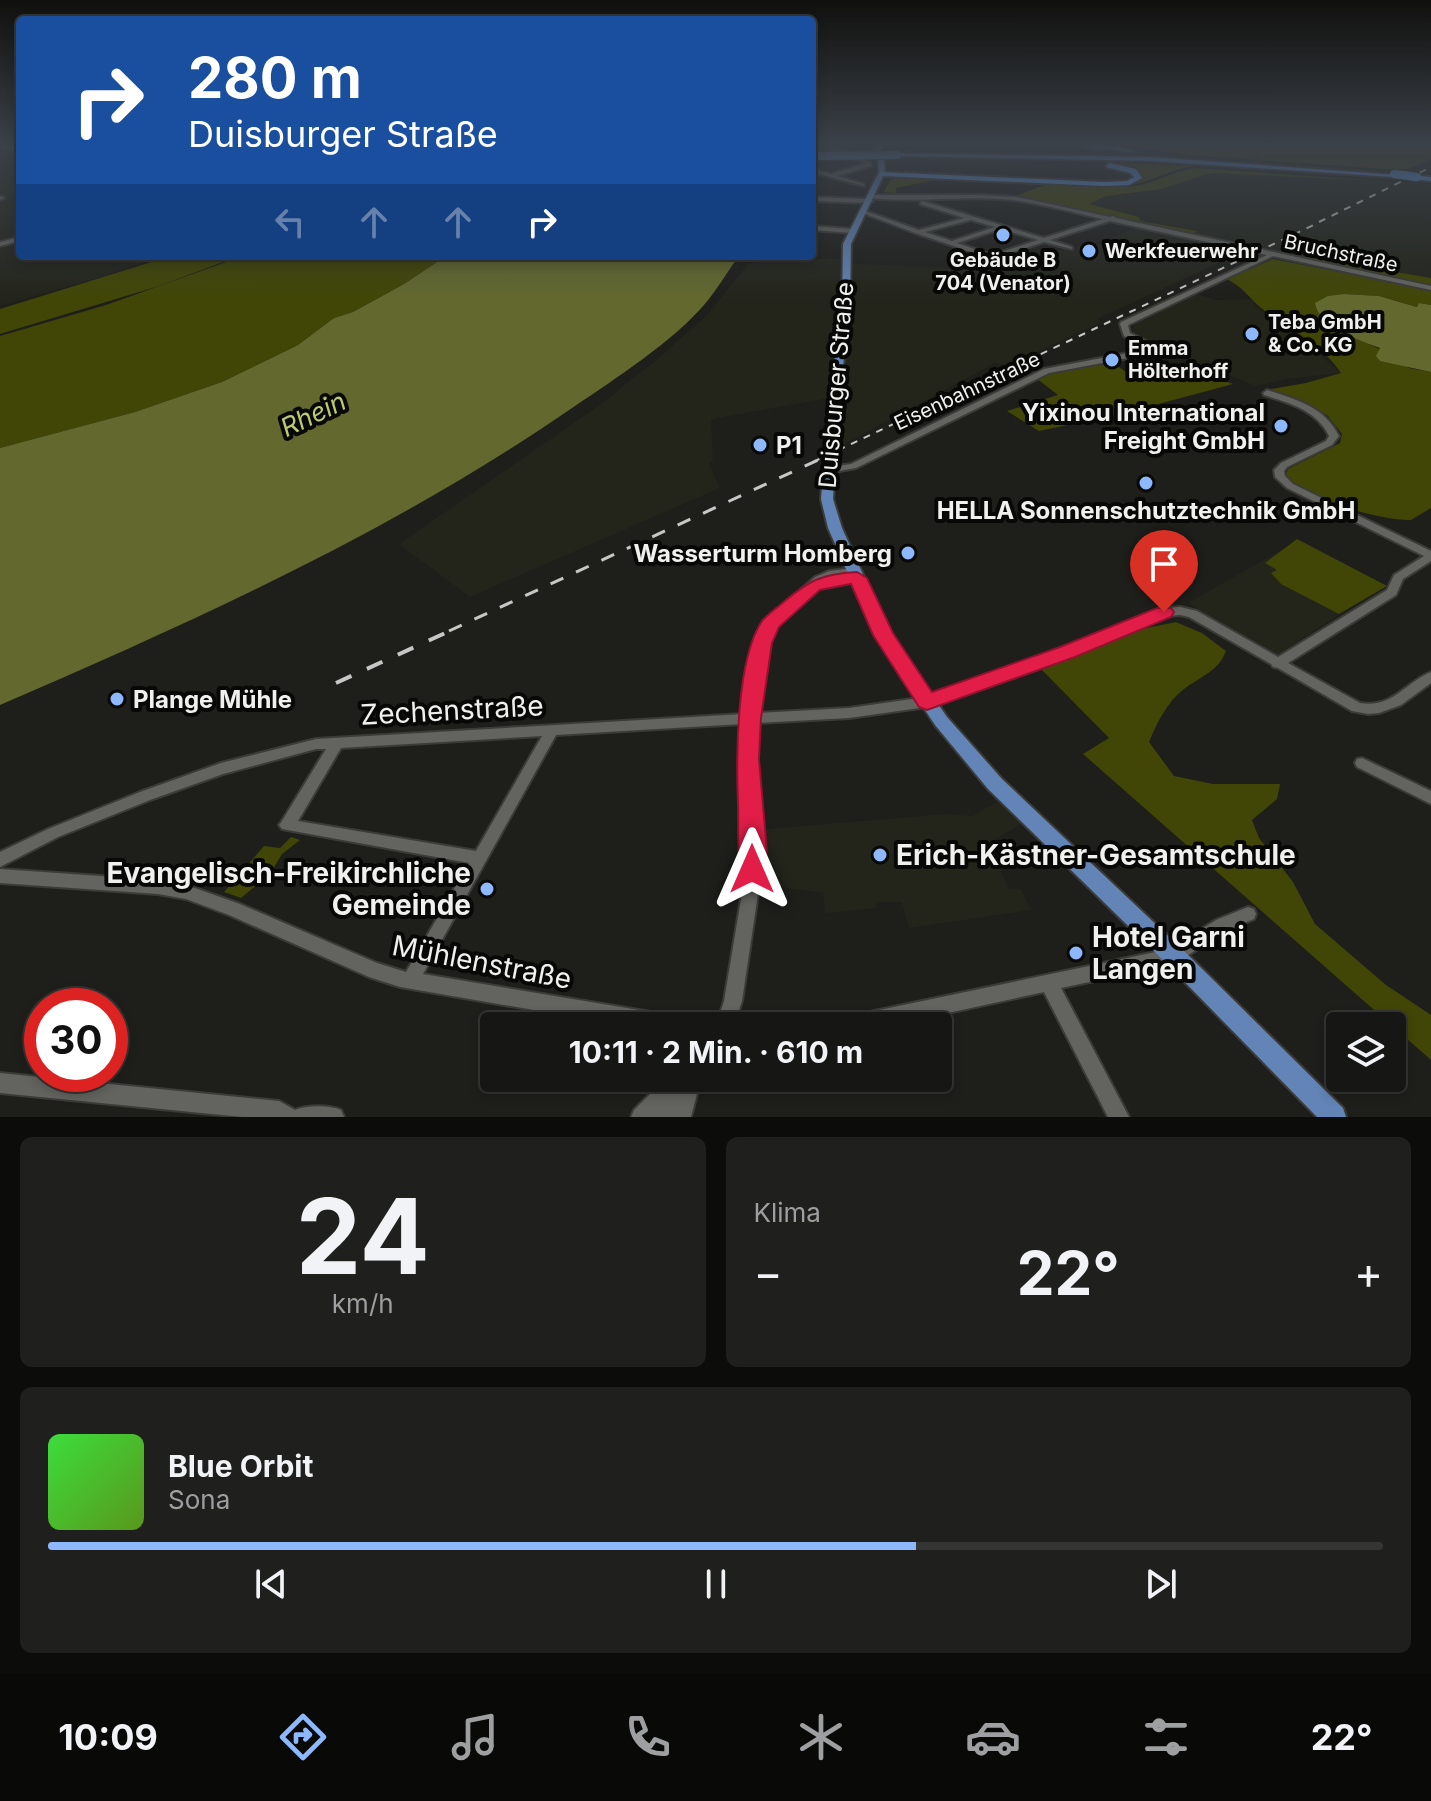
<!DOCTYPE html>
<html lang="de">
<head>
<meta charset="utf-8">
<style>
  :root { --surface:#161614; --page:#1f1f1d; --text:#f1f3f6; --muted:#9e9fa0; --line:#353534; --accent:#8db9fc }
  body { margin:0; font-family:Inter,sans-serif; background:var(--page); color:var(--text); height:100vh; display:flex; flex-direction:column; font-size:30px; white-space:nowrap }
  * { box-sizing:border-box; margin:0 }
  p { font-size:26px; color:var(--muted) }
  .icon { flex:none; width:44px; height:44px; fill:none; stroke:currentColor; stroke-width:2; stroke-linecap:round; stroke-linejoin:round }
  .map { position:relative; height:1117px; overflow:hidden }
  .drawer { display:flex; flex-direction:column; gap:20px; padding:20px; background:#0c0c0b; flex:1 }
  .drawer>* { flex:none }
  .top-card { position:absolute; left:16px; top:16px; width:800px; height:244px; border-radius:8px; box-shadow:0 4px 12px #0003,0 0 0 2px var(--line); background:#1a4fa0; color:#fff; overflow:hidden }
  .controls { position:absolute; left:1326px; top:1012px; display:grid; gap:16px }
  .controls a { display:grid; place-items:center; width:80px; height:80px; border-radius:8px; background:var(--surface); box-shadow:0 4px 12px #0003,0 0 0 2px var(--line); font-size:40px }
  .speed { position:absolute; left:24px; top:988px; display:flex; gap:16px; font-size:40px; font-weight:700; text-align:center }
  .speed>* { display:grid; place-content:center; width:104px; height:104px; border-radius:50%; background:var(--surface); box-shadow:0 4px 12px #0003,0 0 0 2px var(--line); line-height:1 }
  .speed .limit { border:12px solid #d22; background:#fff; color:#111 }
  .pin { position:absolute; display:grid; place-items:center; width:68px; height:68px; color:#fff; margin:-82px -34px; border-radius:50% 50% 50% 0; rotate:-45deg; box-shadow:0 0 8px #0007 }
  .pin .icon { rotate:45deg }
  .me { position:absolute; width:88px; margin:-44px; rotate:0deg; stroke-linejoin:round; filter:drop-shadow(0 0 6px #0008) }
  .turn { display:flex; align-items:center; gap:28px; height:168px; padding:0 40px; font-size:36px }
  .turn .icon { width:104px; height:104px; stroke-width:2.5 }
  .turn b { display:block; font-size:56px; line-height:68px }
  .lanes { display:flex; align-items:center; height:76px; padding:0 40px; background:#0003; justify-content:center; gap:40px; direction:ltr }
  .lanes .off { opacity:.35 }
  .big { font-size:60px; font-weight:700; line-height:1.1 }
  .drawer .widget { flex:1; display:flex; flex-direction:column; justify-content:center; gap:12px; min-width:0; padding:0 28px; border-radius:12px; background:var(--page) }
  .drawer .dial { align-items:center; gap:0 }
  .dial b { font-size:104px; line-height:1 }
  .song { display:flex; align-items:center; gap:24px }
  .cover { width:96px; height:96px; border-radius:12px; background:linear-gradient(135deg,hsl(120 70% 55%),hsl(90 70% 35%)) }
  .played { height:8px; border-radius:4px; background:linear-gradient(90deg,var(--accent) 65%,var(--line) 65%) }
  .keys { display:flex; justify-content:space-around; direction:ltr }
  .heat { display:flex; justify-content:space-between; align-items:center; font-size:44px; direction:ltr }
  .drawer .tiles { flex:1; display:grid; gap:20px; grid-template-columns:1fr 1fr }
  .widget:last-child { grid-column:span 2 }
  .trip { position:absolute; left:480px; top:1012px; width:472px; height:80px; border-radius:8px; background:var(--surface); box-shadow:0 4px 12px #0003,0 0 0 2px var(--line); font-weight:700; line-height:80px; text-align:center }
  .tabs { display:flex; height:128px; justify-content:space-around; align-items:center; background:#090908; color:var(--muted) }
  .tabs .icon { width:56px; height:56px }
  .tabs .on { color:var(--accent) }
  .tabs b { font-size:36px; color:var(--text) }
  .map>svg:first-child { display:block }
</style>
</head>
<body>
<div class="map">
<svg width="1431" height="1117" viewBox="0 0 1431 1117">
  <rect width="100%" height="100%" fill="#1e1e1a"/>
  <!-- built -->
  <g fill="#23251b">
    <path d="M0,158L20,162V256H161L105,276L0,306Z"/>
    <path d="M1244,172L1431,184V281L1297,255L1294,257L1249,244L1241,247L1061,206L1109,189L1143,188L1164,183L1183,173Z"/>
    <path d="M1138,226L1242,252L1097,319L1102,322L1006,366L995,363L839,447L842,396L717,418L711,421L713,460L709,464L720,488L470,597L399,544L601,404L661,356L707,315L748,264L776,259H839L840,263L954,268L986,258L1003,263L1082,245L1091,248Z"/>
    <path d="M1197,294L1216,300L1252,299L1255,306L1311,342L1306,343L1341,373L1286,379L1256,386L1165,351L1132,333L1135,324Z"/>
    <path d="M1297,541L1384,585L1276,656L1188,603Z"/>
    <path d="M998,801L1021,824L988,844L1009,889H1021L1031,910L909,928L902,902H876L877,908L825,913L823,893L765,885L768,866L766,829L946,814L972,816Z"/>
  </g>
  <!-- green -->
  <g fill="#414606">
    <path d="M1116,144H1431V159L1408,169H1386L1191,155Z"/>
    <path d="M1105,163L1196,166C1170,168 1152,183 1126,185L1137,181L1141,176L1127,168Z"/>
    <path d="M1197,168L1382,181L1211,173L1161,189L1106,196L1089,204L1139,217L1140,221L1197,231L1192,234L1010,198L1045,185L934,180L896,188V193L884,192L890,180L904,177L1124,187C1155,186 1169,171 1197,168Z"/>
    <path d="M171,256H239L159,286L0,334V309Z"/>
    <path d="M243,256H446L404,284L353,312L334,318L298,345L222,382L135,412L0,448V336L106,305Z"/>
    <path d="M1306,257L1431,278V305L1419,303L1418,307L1379,296L1345,294L1322,318L1357,339L1380,349L1379,352L1409,368L1431,372V508L1411,520C1383,521 1299,499 1286,474L1288,469L1340,443L1342,434L1327,415L1266,390L1306,383L1341,373C1320,341 1289,331 1261,308C1248,297 1244,288 1227,279L1273,259L1344,273L1366,272L1303,258Z"/>
    <path d="M1111,362L1135,378L1191,368L1233,384L1125,413L1039,431L1007,411L1058,395L1036,378L1049,372Z"/>
    <path d="M1297,539L1387,586L1339,614L1281,584L1271,573L1277,570L1265,563Z"/>
    <path d="M1176,622L1202,633L1226,651C1219,671 1201,676 1184,689C1167,702 1157,723 1149,742L1174,776L1213,784H1280L1277,799L1252,820L1259,838L1293,882L1315,924L1386,985L1431,1015V1060L1083,754L1109,738L1041,669L1142,629Z"/>
    <path d="M291,837L300,840L282,854L270,874L241,898L224,892L264,846L280,848Z"/>
  </g>
  <!-- water -->
  <g fill="#63692e">
    <path d="M446,256H739C727,272 717,290 704,305C673,341 615,379 575,406C396,530 199,619 0,705V448L135,412L222,382L298,345L334,318L353,312L404,284Z"/>
    <path d="M1345,294L1379,296L1417,307L1419,303L1431,305V372L1380,361L1376,356L1380,348C1360,341 1318,326 1315,303L1328,296Z"/>
  </g>
  <g fill="none" stroke-linecap="round" stroke-linejoin="round">
    <!-- minor casing -->
    <g stroke="#3b3b38" stroke-width="4">
      <g id="minor">
        <path d="M814,144C830,144 859,154 871,164V166L837,176L864,184V186L812,172V169L831,174L865,164L859,159Z"/>
        <path d="M872,195H980L1017,197L1110,217L1113,216L1116,218L1431,286V290L1273,256L1128,325L1130,333L1160,348V352L1049,373L856,468L828,473L823,470L825,468L851,464L1044,369L1149,349L1124,336L1120,324L1121,322L1267,255L1110,221L1050,240L1072,247V249L1044,242L992,259L915,233L860,212L865,211L919,230L964,218L920,204L922,201L1044,238L1103,219C1069,212 1035,201 1000,199C957,196 913,203 870,198ZM971,220L995,227L952,241L925,232ZM1001,229L1038,240L992,255L957,243Z"/>
        <path d="M0,196L3,197L4,198L0,200Z"/>
        <path d="M812,197L870,199L873,201L870,203L812,201Z"/>
        <path d="M812,226L852,229L855,231L852,233L812,230Z"/>
        <path d="M20,237V241L0,246V242Z"/>
        <path d="M760,256H769L770,257L767,259Z"/>
        <path d="M1267,390C1296,399 1325,407 1339,436L1332,445L1287,467L1284,471L1285,476L1293,484L1431,551V561L1403,579L1396,595L1288,663L1360,703C1394,708 1404,683 1431,672V683L1401,705L1379,713L1368,714L1352,711L1278,668L1273,667L1271,664L1189,617L1180,615L1166,616L1072,655L927,707L849,718L756,723L754,759L762,851L759,887L742,1001L734,1026H716L724,1001L743,887L746,851L740,759L742,724L556,735L423,974L681,1017L687,1020L690,1026H627L400,987L369,977L229,915L186,899L158,894L0,883V869L158,880L186,885L240,904L377,963L406,972L469,863L282,829L279,825L282,821L326,749H316L223,774L150,800L58,837L0,867V852L48,829L140,792L221,763L316,739L743,714L756,643L767,620L815,577L829,571L854,568L860,571L858,573L832,577L823,581L776,625L768,643L756,713L849,708L926,697L1064,649L1164,608L1180,607L1197,611L1278,657L1387,590L1394,575L1424,556L1287,488L1275,477L1274,470L1281,463L1326,441L1329,436C1317,410 1289,403 1264,395L1263,393ZM542,736L476,851L298,821L341,748Z"/>
        <path d="M1362,758L1431,791V804L1357,767L1355,763L1357,759Z"/>
        <path d="M1248,907L1254,909L1256,914L1254,919L1228,930L1174,964L1061,988L1129,1117H1108L1044,992L888,1026H837L840,1020L846,1017L1170,949L1216,920Z"/>
        <path d="M0,1073L279,1101L295,1110C307,1105 329,1105 341,1110L344,1117H242L0,1093Z"/>
        <path d="M666,1078H701L691,1117H631L634,1110Z"/>
      </g>
    </g>
    <!-- major casing -->
    <g stroke="#3b3b38" stroke-width="4">
      <path id="major" d="M870,144H876L884,158L885,172L851,244L850,303L839,403L833,499L842,528L890,634L947,717L1002,779L1182,949L1343,1108L1346,1117H1317L1166,963L988,789L935,725L875,635L828,528L821,499L829,403L842,303L843,244L879,172L878,158Z"/>
    </g>
    <!-- highway casing -->
    <g stroke="#3b3b38" stroke-width="4">
      <g id="highway">
        <path d="M0,144L20,148V152L0,147Z"/>
        <path d="M879,144H885L879,153H875Z"/>
        <path d="M1063,144H1105L1133,150L1130,152L1103,148L1100,150Z"/>
        <path d="M897,153L1151,157L1397,175L1393,177L1151,161L895,156Z"/>
        <path d="M1109,163L1136,169L1142,178L1129,185L1104,186L882,176L878,174L882,172L1104,182L1127,181L1134,177L1130,173L1106,167Z"/>
        <path d="M1411,175L1431,177V181L1411,179Z"/>
      </g>
    </g>
    <!-- minor -->
    <use href="#minor" fill="#63645f" fill-rule="evenodd"/>
    <!-- major -->
    <use href="#major" fill="#6284b6" fill-rule="evenodd"/>
    <!-- highway -->
    <use href="#highway" fill="#619af0" fill-rule="evenodd"/>
    <!-- rail-far2 -->
    <g stroke="#c7c8c5" stroke-width="2" stroke-dasharray="7 7" stroke-linecap="butt">
      <path d="M1319,222L1431,167"/>
      <path d="M813,462L1318,223"/>
    </g>
    <!-- rail-far1 -->
    <path stroke="#c7c8c5" stroke-width="3" stroke-dasharray="14 14" stroke-linecap="butt" d="M449,631L818,460"/>
    <!-- rail -->
    <path stroke="#c7c8c5" stroke-width="4" stroke-dasharray="17 17" stroke-linecap="butt" d="M336,683L454,629"/>
    <!-- highway-bridge casing -->
    <g stroke="#3b3b38" stroke-width="10" stroke-linecap="butt">
      <g id="highway-bridge">
        <path d="M812,156L897,155"/>
        <path d="M1394,174L1417,177"/>
      </g>
    </g>
    <!-- highway-bridge -->
    <use href="#highway-bridge" stroke="#619af0" stroke-width="8"/>
  </g>
  <!-- sky -->
  <linearGradient id="sky" x2="0" y2="1"><stop stop-color="#10100e"/><stop offset="0.48" stop-color="#3b4149"/><stop offset="1" stop-color="#3b4149" stop-opacity="0"/></linearGradient>
  <rect width="1431" height="300" fill="url(#sky)"/>
  <!-- route -->
  <path fill="#e11d48" stroke="#92132f" stroke-width="2" d="M857,572L867,578L893,633L932,692L1060,647L1157,608H1171L1174,612L1171,617L1075,657L927,710L919,707L873,635L851,584L820,590L779,627L772,643L761,718L759,759L767,851L762,877L752,880L743,877C736,862 739,822 738,804C736,758 736,659 762,621C767,615 774,610 780,605C808,581 820,574 857,572Z"/>
  <!-- markers -->
  <g fill="#8db9fc" stroke="#080807" stroke-width="3">
    <circle cx="1003" cy="235" r="8"/>
    <circle cx="1089" cy="251" r="8"/>
    <circle cx="1252" cy="334" r="8"/>
    <circle cx="1112" cy="360" r="8"/>
    <circle cx="1281" cy="426" r="8"/>
    <circle cx="760" cy="445" r="8"/>
    <circle cx="1146" cy="483" r="8"/>
    <circle cx="908" cy="553" r="8"/>
    <circle cx="117" cy="699" r="8"/>
    <circle cx="880" cy="855" r="8"/>
    <circle cx="487" cy="889" r="8"/>
    <circle cx="1076" cy="953" r="8"/>
  </g>
  <g text-anchor="middle" dominant-baseline="central" stroke-width="8" stroke-linejoin="round" paint-order="stroke">
    <!-- far-poi labels -->
    <g font-size="20" font-weight="bold" fill="#f0f1ee" stroke="#080807" text-anchor="start">
      <text x="1105" y="251">Werkfeuerwehr</text>
      <text x="1003" y="260" text-anchor="middle">Gebäude B<tspan x="1003" dy="23">704 (Venator)</tspan></text>
      <text x="1268" y="322">Teba GmbH<tspan x="1268" dy="23">&amp; Co. KG</tspan></text>
      <text x="1128" y="348">Emma<tspan x="1128" dy="23">Hölterhoff</tspan></text>
    </g>
    <!-- far-street labels -->
    <g font-size="20" fill="#f0f1ee" stroke="#080807">
      <text transform="translate(1341 253) rotate(12)">Bruchstraße</text>
      <text transform="translate(967 391) rotate(-25)">Eisenbahnstraße</text>
    </g>
    <!-- street labels -->
    <g font-size="24" fill="#f0f1ee" stroke="#080807">
      <text transform="translate(836 385) rotate(-85)">Duisburger Straße</text>
    </g>
    <!-- poi labels -->
    <g font-size="24" font-weight="bold" fill="#f0f1ee" stroke="#080807" text-anchor="end">
      <text x="1265" y="412">Yixinou International<tspan x="1265" dy="28">Freight GmbH</tspan></text>
      <text x="776" y="445" text-anchor="start">P1</text>
      <text x="1146" y="510" text-anchor="middle">HELLA Sonnenschutztechnik GmbH</text>
      <text x="892" y="553">Wasserturm Homberg</text>
      <text x="133" y="699" text-anchor="start">Plange Mühle</text>
    </g>
    <!-- water labels -->
    <g font-size="26" font-style="italic" fill="#beca71" stroke="#080807">
      <text transform="translate(313 414) rotate(-26)">Rhein</text>
    </g>
    <!-- near-street labels -->
    <g font-size="28" fill="#f0f1ee" stroke="#080807">
      <text transform="translate(452 710) rotate(-3)">Zechenstraße</text>
      <text transform="translate(482 962) rotate(11)">Mühlenstraße</text>
    </g>
    <!-- near-poi labels -->
    <g font-size="28" font-weight="bold" fill="#f0f1ee" stroke="#080807" text-anchor="start">
      <text x="896" y="855">Erich-Kästner-Gesamtschule</text>
      <text x="471" y="873" text-anchor="end">Evangelisch-Freikirchliche<tspan x="471" dy="32">Gemeinde</tspan></text>
      <text x="1092" y="937">Hotel Garni<tspan x="1092" dy="32">Langen</tspan></text>
    </g>
  </g>
</svg>
<div class="controls">
<a><svg class="icon" aria-label="layers" viewBox="0 0 24 24"><path d="M12 4l9 5-9 5-9-5zM3 14l9 5 9-5"/></svg></a>
</div>
<div class="speed"><div class="limit">30</div></div>
<div class="pin" style="left:1164px;top:612px;background:#d93025"><svg class="icon" aria-label="arrive" viewBox="0 0 24 24"><path d="M6 21V4h12l-3 4 3 4H6"/></svg></div>
<svg class="me" style="left:752px;top:869px" viewBox="-20 -20 40 40"><path d="M0-17L14 15 0 8-14 15z" fill="#e11d48" stroke="#fff" stroke-width="4"/></svg>
<div class="trip">10:11 · 2 Min. · 610 m</div>
<div class="top-card">
<div class="turn"><svg class="icon" aria-label="right" viewBox="0 0 24 24"><path d="M7 20v-9h11M14 6l5 5-5 5"/></svg><div><b>280 m</b>Duisburger Straße</div></div>
<div class="lanes"><svg class="icon off" aria-label="left" viewBox="0 0 24 24"><path d="M17 20v-9H6M10 6l-5 5 5 5"/></svg><svg class="icon off" aria-label="ahead" viewBox="0 0 24 24"><path d="M12 20V5M6 11l6-6 6 6"/></svg><svg class="icon off" aria-label="ahead" viewBox="0 0 24 24"><path d="M12 20V5M6 11l6-6 6 6"/></svg><svg class="icon" aria-label="right" viewBox="0 0 24 24"><path d="M7 20v-9h11M14 6l5 5-5 5"/></svg></div>
</div>
</div>
<section class="drawer">
<div class="tiles">
<div class="widget dial"><b>24</b><p>km/h</p></div>
<div class="widget"><p>Klima</p>
<div class="heat"><a>−</a><b class="big">22°</b><a>+</a></div>
</div>
<div class="widget">
<div class="song"><i class="cover"></i><div><b>Blue Orbit</b><p>Sona</p></div></div>
<div class="played"></div>
<div class="keys"><svg class="icon" aria-label="previous" viewBox="0 0 24 24"><path d="M18 5L8 12l10 7zM5 5v14"/></svg><svg class="icon" aria-label="pause" viewBox="0 0 24 24"><path d="M8 5v14M16 5v14"/></svg><svg class="icon" aria-label="next" viewBox="0 0 24 24"><path d="M6 5l10 7-10 7zM19 5v14"/></svg></div>
</div>
</div>
</section>
<nav class="tabs">
<b>10:09</b>
<svg class="icon on" aria-label="directions" viewBox="0 0 24 24"><path d="M12 3l9 9-9 9-9-9zM9 14v-3h6M13 9l2 2-2 2"/></svg>
<svg class="icon" aria-label="music" viewBox="0 0 24 24"><path d="M9 18V5l10-2v13"/><circle cx="6" cy="18" r="3"/><circle cx="16" cy="16" r="3"/></svg>
<svg class="icon" aria-label="phone" viewBox="0 0 24 24"><path d="M5 4h4l2 5-3 2q2 4 5 5l2-3 5 2v4C11 20 4 13 5 4z"/></svg>
<svg class="icon" aria-label="climate" viewBox="0 0 24 24"><path d="M12 3v18M4 7l16 10M4 17L20 7"/></svg>
<svg class="icon" aria-label="car" viewBox="0 0 24 24"><path d="M5 17H2v-5l4-1 3-4h7l3 4 3 1v5h-3M9 17h6M6 11h13"/><circle cx="7" cy="17" r="2"/><circle cx="17" cy="17" r="2"/></svg>
<svg class="icon" aria-label="filters" viewBox="0 0 24 24"><path d="M4 7h16M4 17h16"/><circle cx="9" cy="7" r="2"/><circle cx="15" cy="17" r="2"/></svg>
<b>22°</b>
</nav>
</body>
</html>
